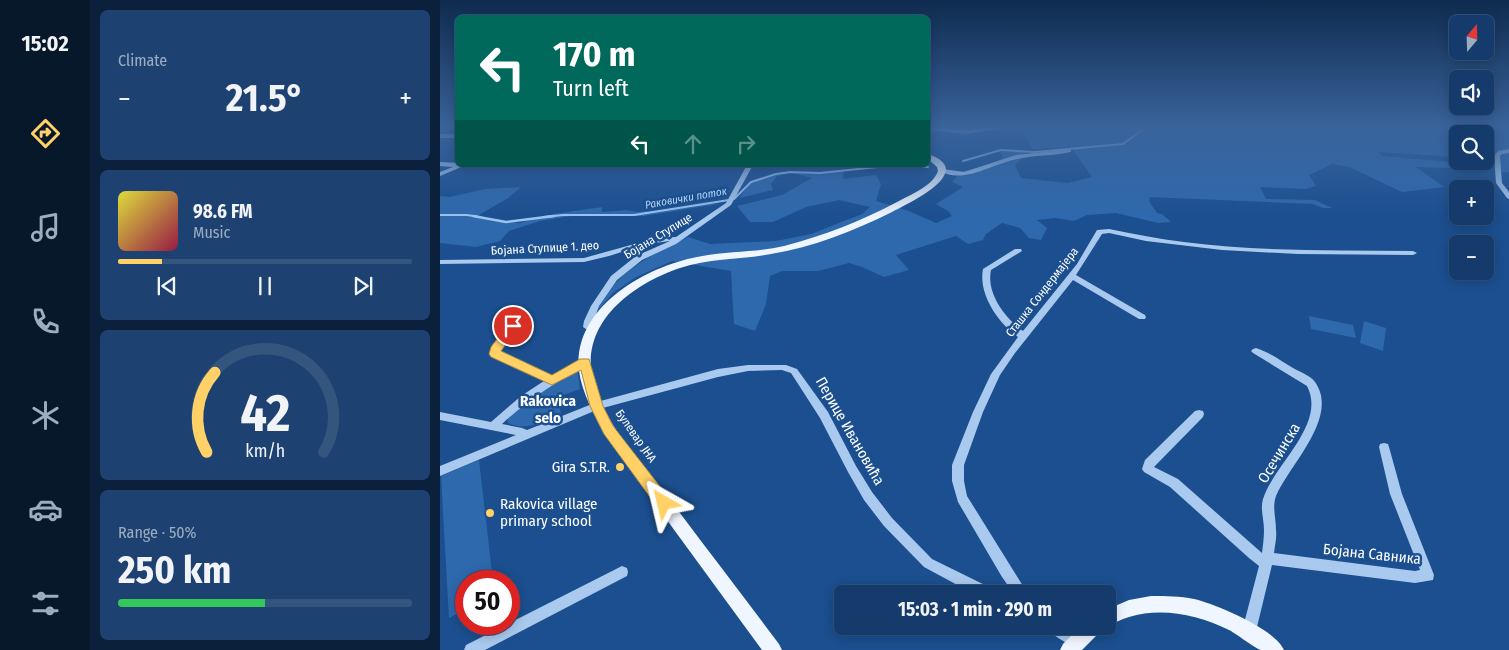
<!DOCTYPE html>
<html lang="en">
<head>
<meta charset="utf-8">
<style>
  :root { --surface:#143b6b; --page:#1d4271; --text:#f1f3f6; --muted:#9dadc1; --line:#33557e; --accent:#ffd166 }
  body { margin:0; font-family:"Fira Sans Condensed",sans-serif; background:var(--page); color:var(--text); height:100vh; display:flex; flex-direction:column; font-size:19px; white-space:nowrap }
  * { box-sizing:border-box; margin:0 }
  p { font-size:16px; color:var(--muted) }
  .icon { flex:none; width:28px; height:28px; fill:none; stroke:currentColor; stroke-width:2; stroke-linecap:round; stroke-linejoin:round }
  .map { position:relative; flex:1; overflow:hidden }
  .details { display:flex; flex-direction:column; gap:10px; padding:10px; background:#0b203b; width:350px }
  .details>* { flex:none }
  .hud { position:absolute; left:15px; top:15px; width:475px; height:152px; border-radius:8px; box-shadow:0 2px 12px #0003,0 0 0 1px var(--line); background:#00695c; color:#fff; overflow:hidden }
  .needle { width:32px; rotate:19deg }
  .fabs { position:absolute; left:1009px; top:15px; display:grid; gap:10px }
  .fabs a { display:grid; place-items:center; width:45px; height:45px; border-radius:8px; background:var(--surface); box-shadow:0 2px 12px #0003,0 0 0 1px var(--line); font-size:25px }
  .speed { position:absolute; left:15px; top:570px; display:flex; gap:10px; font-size:25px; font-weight:700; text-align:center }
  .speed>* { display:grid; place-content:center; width:65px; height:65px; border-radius:50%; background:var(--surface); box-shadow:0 2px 12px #0003,0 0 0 1px var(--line); line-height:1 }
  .speed .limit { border:8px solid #d22; background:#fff; color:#111 }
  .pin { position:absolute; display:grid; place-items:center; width:42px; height:42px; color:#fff; margin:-21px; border:2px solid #fff; border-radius:50%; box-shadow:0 1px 5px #0007 }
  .me { position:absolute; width:55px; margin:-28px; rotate:323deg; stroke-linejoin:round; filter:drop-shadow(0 0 4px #0008) }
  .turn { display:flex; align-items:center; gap:18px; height:105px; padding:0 15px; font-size:22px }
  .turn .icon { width:65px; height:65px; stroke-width:2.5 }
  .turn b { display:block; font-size:35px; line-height:42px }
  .lanes { display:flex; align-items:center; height:48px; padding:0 15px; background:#0003; justify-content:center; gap:25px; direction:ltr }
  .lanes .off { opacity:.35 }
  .big { font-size:38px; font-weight:700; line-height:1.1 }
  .details .tile { flex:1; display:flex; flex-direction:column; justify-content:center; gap:8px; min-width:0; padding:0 18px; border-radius:8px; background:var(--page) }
  .details .dial { align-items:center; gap:0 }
  .dial svg { height:130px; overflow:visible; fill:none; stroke:var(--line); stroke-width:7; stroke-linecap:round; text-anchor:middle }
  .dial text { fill:var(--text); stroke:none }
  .song { display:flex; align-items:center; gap:15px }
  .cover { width:60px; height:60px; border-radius:8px; background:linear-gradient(135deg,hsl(60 70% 55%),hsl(340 70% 35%)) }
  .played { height:5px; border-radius:2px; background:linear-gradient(90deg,var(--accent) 15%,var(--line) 15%) }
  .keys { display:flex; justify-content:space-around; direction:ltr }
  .heat { display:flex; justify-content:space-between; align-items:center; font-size:28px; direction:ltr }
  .charge { height:8px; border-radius:4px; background:linear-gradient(90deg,#34c759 50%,var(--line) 0) }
  .trip { position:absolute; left:394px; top:585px; width:282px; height:50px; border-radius:8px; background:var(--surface); box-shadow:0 2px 12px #0003,0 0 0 1px var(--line); font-weight:700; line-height:50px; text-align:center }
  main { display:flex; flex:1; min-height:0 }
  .dock { display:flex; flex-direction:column; width:90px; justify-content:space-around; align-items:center; background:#08182b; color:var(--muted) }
  .dock .icon { width:35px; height:35px }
  .dock .selected { color:var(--accent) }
  .dock b { font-size:22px; color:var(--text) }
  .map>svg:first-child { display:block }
</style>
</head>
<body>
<main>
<nav class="dock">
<b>15:02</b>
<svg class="icon selected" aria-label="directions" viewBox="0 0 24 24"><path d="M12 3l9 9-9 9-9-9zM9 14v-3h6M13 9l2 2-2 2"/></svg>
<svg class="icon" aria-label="music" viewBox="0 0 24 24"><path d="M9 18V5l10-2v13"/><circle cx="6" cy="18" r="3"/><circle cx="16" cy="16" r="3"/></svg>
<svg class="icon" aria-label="phone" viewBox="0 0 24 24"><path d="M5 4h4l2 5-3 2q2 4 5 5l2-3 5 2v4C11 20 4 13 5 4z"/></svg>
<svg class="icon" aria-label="climate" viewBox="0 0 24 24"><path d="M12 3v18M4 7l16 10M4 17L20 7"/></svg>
<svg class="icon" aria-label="car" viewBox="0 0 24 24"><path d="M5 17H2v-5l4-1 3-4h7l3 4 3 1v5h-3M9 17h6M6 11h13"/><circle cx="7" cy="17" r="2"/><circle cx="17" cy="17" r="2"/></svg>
<svg class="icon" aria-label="filters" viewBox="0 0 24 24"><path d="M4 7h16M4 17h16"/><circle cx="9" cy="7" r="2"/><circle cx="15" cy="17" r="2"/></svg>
</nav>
<section class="details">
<div class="tile"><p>Climate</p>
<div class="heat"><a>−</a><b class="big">21.5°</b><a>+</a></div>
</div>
<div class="tile">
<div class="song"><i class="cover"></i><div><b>98.6 FM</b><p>Music</p></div></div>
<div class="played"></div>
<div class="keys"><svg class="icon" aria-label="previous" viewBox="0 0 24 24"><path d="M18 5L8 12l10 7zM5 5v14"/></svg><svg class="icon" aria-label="pause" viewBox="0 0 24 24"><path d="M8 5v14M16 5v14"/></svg><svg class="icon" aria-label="next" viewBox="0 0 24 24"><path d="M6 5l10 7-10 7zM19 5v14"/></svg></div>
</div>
<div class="tile dial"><svg viewBox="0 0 100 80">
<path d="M14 69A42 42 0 1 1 86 69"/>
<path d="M14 69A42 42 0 0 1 19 20" stroke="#ffd166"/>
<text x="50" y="56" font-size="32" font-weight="700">42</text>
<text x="50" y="72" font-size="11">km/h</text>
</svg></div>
<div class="tile"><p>Range · 50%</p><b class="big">250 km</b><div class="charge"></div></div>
</section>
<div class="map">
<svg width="1069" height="650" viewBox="0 0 1069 650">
  <rect width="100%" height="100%" fill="#1b4f8f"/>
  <!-- green -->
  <g fill="#2e69ad">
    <path d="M528,127H1069V172L1058,173L1059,161L1045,159V134H1018L1017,157L938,152L942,156L1045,165L1044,169L976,167L1004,187L962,192L909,167L892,164L869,175L876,186L866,189L820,187L826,199L875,200L892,208H883L873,204L710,197L709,201L717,213L722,214L731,222L718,223L676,213L647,215L634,221L615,218L597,220L607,228L601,240L589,238L580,228L562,223L546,234L543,240L528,244L516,236L456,255L469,270L444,277L422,267L409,263L378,271H342L330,276L326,304L315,331L294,324L291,271L232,261L196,277L173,293L160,308H157C178,271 211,255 248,237L270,244L336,241L371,234L422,214L430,207L399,200L366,207L333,222H310L297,206L342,195L372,178L352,173L337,176L331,184L333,190L299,198L311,182L336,174L350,172L380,173L404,169L403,179L436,175L441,184L436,201L469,211L496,223L512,216L508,211L496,204L523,187L512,182L522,171L552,166L563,157L560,152L585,151L586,155L575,165L581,178L628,183L652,177L631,147L592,149L582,130H527Z"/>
    <path d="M81,187L68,198L37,216L56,221L79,223L114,214L162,207V212L186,210L197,212L236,209L266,203L278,204L204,216H131L100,221L69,231L60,241L36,247L0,243V196L10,197L45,189Z"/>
    <path d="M869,316L913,325L916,338L871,329Z"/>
    <path d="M924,321L946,328L943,351L920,343Z"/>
    <path d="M137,369L140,389L118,397L121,415C104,421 86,432 68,423V417L80,405Z"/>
    <path d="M39,460L53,581H26V609L9,618L1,476Z"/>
  </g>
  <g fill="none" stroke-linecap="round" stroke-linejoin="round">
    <!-- stream-far1 -->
    <g stroke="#9cc4f0" stroke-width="2">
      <path d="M523,161L561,150L595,152L683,144L706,127"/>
      <path d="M294,199L311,182L336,174L350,172L380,173L447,166L488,167"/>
      <path d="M0,215H27L40,217"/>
      <path d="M103,217L123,215H194L289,200"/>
    </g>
    <!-- stream -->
    <path stroke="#9cc4f0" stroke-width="2.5" d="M33,216L66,222L114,216"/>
    <!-- minor -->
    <g fill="#a9c9ee" fill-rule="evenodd">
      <path d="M488,127L527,130L551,127H570L527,134L488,130Z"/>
      <rect x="0" y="134" width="18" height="4"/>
      <path d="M629,149L631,150V152C613,156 595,155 577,159C554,163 523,185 500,171L503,169L524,172L576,155Z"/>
      <path d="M1069,149V153L1062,154L1060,156L1062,183L1069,192V199L1067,198L1056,183L1054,156L1058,151Z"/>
      <path d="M0,162L18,163V165H26L0,176V172L13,167L0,166Z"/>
      <path d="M307,165H313L291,205L236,244L202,260L177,280L159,306L152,326L156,330L155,332L152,333L143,327L144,321L151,306L171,276L196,256L230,241L207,244L169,256L144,262L0,264V260L144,258L216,238L236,237L286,203Z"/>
      <path d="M669,229C694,234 719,239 744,242C820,252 897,250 973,251L977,253L973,255L858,254L782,250L706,241L669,233L662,234L636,275L705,315L706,317L705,319H699L633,280L575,353L560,375L543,412L524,465V481L527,496L588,594H574L562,577L518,502L512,481V465L533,412L551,374L578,337C558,323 538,294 543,269L575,249H581L582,251L551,270C546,293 565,318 583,331L637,264L657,230Z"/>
      <path d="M79,313L83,316L60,352L112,376L142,361H148L150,363L148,365C117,381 88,400 62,424L82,428L87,430L157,402L278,369L308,365H346L357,369L388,412L416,466L432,492L452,518L492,559L553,589L554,594H534L484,567L444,526L424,500L408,472L380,418L351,373L342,370L308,371L278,377L159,409L0,476V466L76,435L0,420V412L51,422L81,396L104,381L52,356L50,354L52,348L76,314Z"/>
      <path d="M816,348C829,352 841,361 853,368C860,372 871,376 875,382C900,417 849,465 836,496C832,507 836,518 836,530C837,537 835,545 834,553L975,571L980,570L950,494L939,447L940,444L944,443L948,444L949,447L962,494L994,575L993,580L975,583L832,565L816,631L814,636L809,638L804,636L802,631L819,566L809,558L730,487L704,472L702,469L705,460L755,411L759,410L763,411L764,414L763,417L714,467L738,479L822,553C823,545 824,537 824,530C824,519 820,509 823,499C834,464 887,424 867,386L813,353L811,351L813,349Z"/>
      <path d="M182,566L187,568L188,572L187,576L45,650H24L26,645Z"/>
      <path d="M605,626C619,626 638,626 644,641L642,646L637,648C628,644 609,634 605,626Z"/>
    </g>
    <!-- major -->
    <g fill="#f0f6ff" fill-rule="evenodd">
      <path d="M488,154C538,171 469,203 452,212C414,231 373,247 331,254C301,260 270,258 240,268C198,282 147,316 151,368C155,416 211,475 240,513C273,557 306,600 339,644L342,650H322L164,434C154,414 142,393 139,371C132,308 205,267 257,257C286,251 315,253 344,246C383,236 421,221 457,202C470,195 493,186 498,171L497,167L488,159Z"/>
      <path d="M711,596C726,596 740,596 754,599C776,604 835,629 844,650C837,650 828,650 821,650C814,648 797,634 789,630C758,615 722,607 689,617C682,619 675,623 668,625V609L689,600Z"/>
      <path d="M641,626H663L660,632L642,650H620L623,644Z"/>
    </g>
  </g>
  <!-- sky -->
  <linearGradient id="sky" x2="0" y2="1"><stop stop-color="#0f2b4f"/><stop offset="0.58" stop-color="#39639b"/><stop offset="1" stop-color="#39639b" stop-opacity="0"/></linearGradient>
  <rect width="1069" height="218" fill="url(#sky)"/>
  <!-- route -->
  <path fill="#ffd166" stroke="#a68842" d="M73,322L79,326L61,351L112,375L140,359H149L163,406L173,426L229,498L231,503L229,508L224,510L218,508L164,434L150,406L141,370L112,385L51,357L49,354L51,347L69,323Z"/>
  <!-- markers -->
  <g fill="#ffd166" stroke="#1b4f8f" stroke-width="2">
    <circle cx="180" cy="467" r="5"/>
    <circle cx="50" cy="513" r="5"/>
  </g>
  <g text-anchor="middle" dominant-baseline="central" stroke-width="5" stroke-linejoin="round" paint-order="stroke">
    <!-- far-water labels -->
    <g font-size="11" font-style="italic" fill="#b5d3f5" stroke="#1b4f8f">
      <text transform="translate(246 198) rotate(-10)">Раковички поток</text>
    </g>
    <!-- street labels -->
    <g font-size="12" fill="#fff" stroke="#1b4f8f">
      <text transform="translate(218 236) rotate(-31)">Бојана Ступице</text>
      <text transform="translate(105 248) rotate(-3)">Бојана Ступице 1. део</text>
      <text transform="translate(602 292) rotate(-52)">Сташка Сондермајера</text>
      <text transform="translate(196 436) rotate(55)">Булевар ЈНА</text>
    </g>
    <!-- quarter labels -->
    <g font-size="15" font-weight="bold" fill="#fff" stroke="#1b4f8f">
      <text x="108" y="401">Rakovica<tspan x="108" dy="17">selo</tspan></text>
    </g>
    <!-- near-street labels -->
    <g font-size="15" fill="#fff" stroke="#1b4f8f">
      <text transform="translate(410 431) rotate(60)">Перице Ивановића</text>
      <text transform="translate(839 453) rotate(-59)">Осечинска</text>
      <text transform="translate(932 554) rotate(6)">Бојана Савника</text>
    </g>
    <!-- near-poi labels -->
    <g font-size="15" fill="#fff" stroke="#1b4f8f" text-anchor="end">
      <text x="170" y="467">Gira S.T.R.</text>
      <text x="60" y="504" text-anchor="start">Rakovica village<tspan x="60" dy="17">primary school</tspan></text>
    </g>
  </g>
</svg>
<div class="fabs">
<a><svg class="needle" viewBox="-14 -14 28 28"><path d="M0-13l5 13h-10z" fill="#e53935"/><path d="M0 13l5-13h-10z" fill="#9dadc1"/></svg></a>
<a><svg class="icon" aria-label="sound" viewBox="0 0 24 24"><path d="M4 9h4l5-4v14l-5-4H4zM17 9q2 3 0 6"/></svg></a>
<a><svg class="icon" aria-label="search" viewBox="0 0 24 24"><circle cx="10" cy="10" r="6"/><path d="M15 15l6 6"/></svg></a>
<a>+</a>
<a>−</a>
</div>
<div class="speed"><div class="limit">50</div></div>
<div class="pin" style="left:73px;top:326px;background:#d93025"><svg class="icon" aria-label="arrive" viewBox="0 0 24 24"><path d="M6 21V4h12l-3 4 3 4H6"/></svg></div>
<svg class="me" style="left:224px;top:503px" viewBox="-20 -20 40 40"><path d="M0-17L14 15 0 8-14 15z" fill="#ffd166" stroke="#fff" stroke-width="4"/></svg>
<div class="trip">15:03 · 1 min · 290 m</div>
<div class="hud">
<div class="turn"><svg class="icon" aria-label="left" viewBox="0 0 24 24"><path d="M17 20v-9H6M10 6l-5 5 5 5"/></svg><div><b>170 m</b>Turn left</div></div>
<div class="lanes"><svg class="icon" aria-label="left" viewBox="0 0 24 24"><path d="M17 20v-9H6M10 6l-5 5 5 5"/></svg><svg class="icon off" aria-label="ahead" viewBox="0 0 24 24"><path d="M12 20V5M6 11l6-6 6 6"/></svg><svg class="icon off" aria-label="right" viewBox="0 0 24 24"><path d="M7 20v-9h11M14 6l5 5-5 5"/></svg></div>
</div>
</div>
</main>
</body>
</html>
